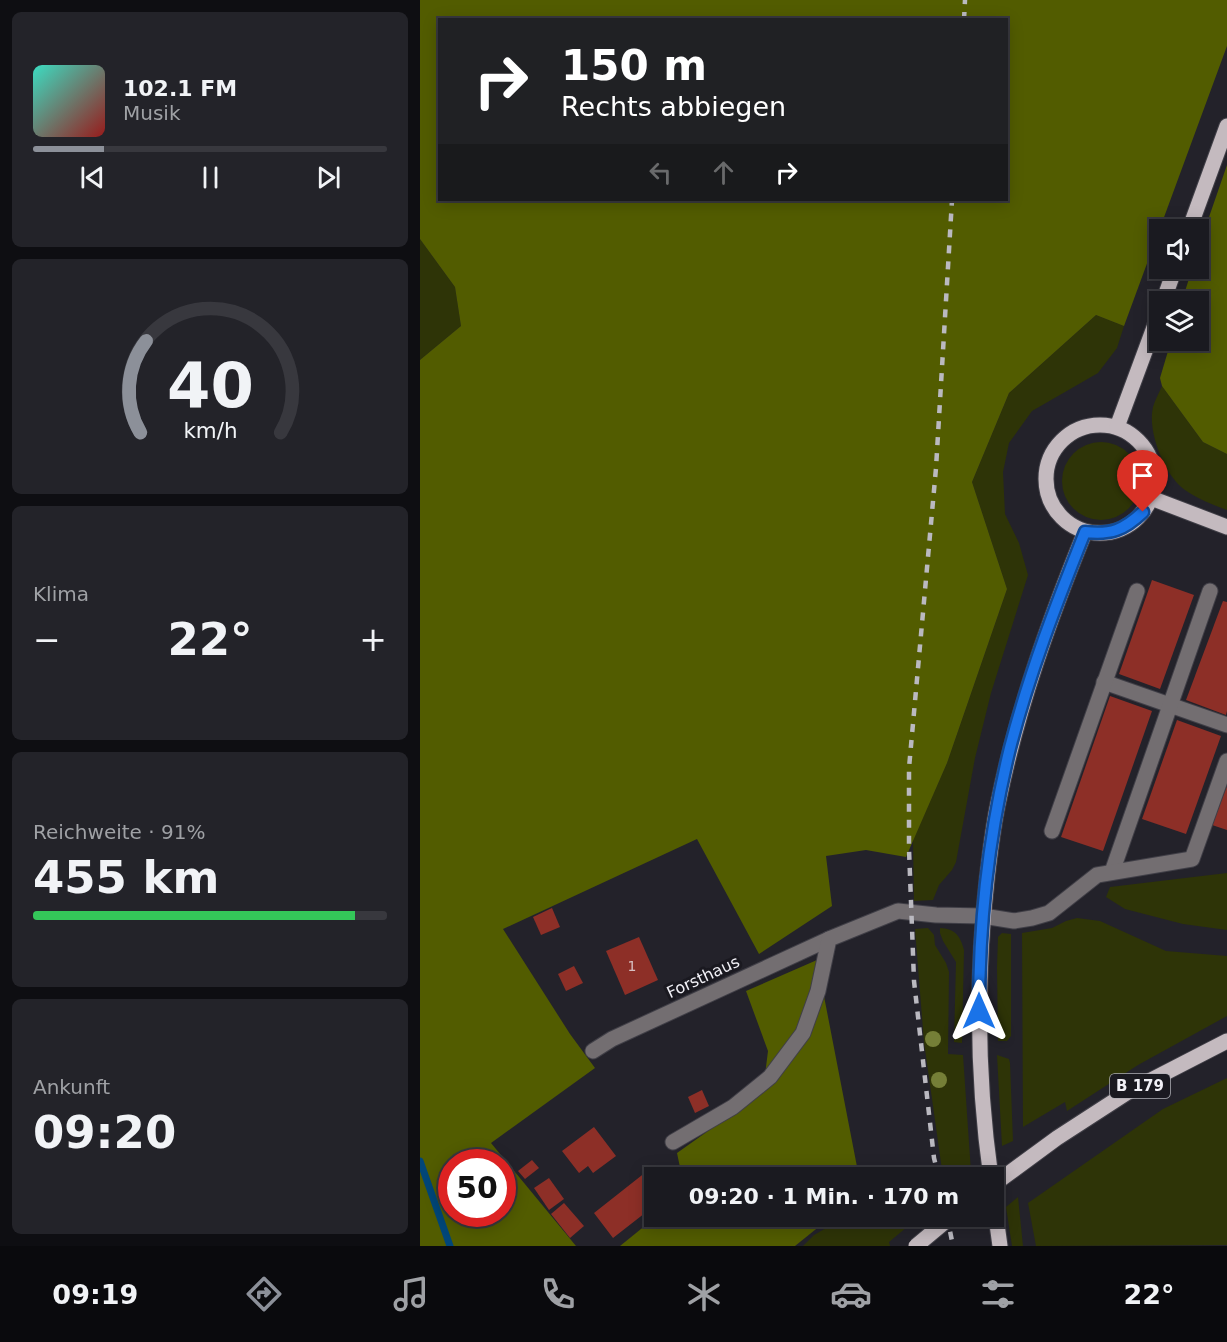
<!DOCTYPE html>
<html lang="de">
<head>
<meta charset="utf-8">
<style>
  :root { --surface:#1a1a20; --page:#232329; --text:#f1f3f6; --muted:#9fa1a5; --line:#38383e; --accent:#8c9099 }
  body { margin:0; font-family:"DejaVu Sans",sans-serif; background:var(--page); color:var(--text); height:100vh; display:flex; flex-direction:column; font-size:22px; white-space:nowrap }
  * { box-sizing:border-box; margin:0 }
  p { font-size:20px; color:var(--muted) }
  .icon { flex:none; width:33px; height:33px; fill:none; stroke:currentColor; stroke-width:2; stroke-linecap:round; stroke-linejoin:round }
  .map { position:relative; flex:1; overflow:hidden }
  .sheet { display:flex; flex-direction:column; gap:12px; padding:12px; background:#0e0e12; width:420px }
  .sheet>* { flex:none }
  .hud { position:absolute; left:18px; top:18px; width:570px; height:183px; border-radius:0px; box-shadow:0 3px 15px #0003,0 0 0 2px var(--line); background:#202124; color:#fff; overflow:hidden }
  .tools { position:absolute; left:729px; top:219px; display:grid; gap:12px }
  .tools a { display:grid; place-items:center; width:60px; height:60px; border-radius:0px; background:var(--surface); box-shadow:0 3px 15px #0003,0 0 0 2px var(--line); font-size:30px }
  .speed { position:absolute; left:18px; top:1149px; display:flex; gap:12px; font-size:30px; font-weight:700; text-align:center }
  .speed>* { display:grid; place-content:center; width:78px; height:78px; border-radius:50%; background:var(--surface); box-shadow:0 3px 15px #0003,0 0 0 2px var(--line); line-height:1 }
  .speed .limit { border:9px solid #d22; background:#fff; color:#111 }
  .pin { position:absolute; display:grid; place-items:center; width:51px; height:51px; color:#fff; margin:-62px -26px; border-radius:50% 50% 50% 0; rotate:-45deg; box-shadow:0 0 6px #0007 }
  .pin .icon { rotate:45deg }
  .me { position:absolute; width:66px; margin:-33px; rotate:0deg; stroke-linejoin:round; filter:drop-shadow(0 0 4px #0008) }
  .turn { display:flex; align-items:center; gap:21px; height:126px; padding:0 24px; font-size:27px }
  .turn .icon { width:78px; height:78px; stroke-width:2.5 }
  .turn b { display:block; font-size:42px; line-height:51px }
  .lanes { display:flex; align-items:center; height:57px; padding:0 24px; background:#0003; justify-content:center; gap:30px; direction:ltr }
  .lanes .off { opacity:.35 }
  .big { font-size:45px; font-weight:800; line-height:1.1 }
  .sheet .widget { flex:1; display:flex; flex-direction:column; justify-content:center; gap:9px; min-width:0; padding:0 21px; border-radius:9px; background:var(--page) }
  .sheet .dial { align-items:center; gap:0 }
  .dial svg { height:156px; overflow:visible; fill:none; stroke:var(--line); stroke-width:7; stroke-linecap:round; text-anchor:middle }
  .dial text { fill:var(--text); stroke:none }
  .song { display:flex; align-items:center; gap:18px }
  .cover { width:72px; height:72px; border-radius:9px; background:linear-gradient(135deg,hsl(170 70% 55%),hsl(0 70% 35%)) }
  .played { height:6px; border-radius:3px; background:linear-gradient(90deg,var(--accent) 20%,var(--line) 20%) }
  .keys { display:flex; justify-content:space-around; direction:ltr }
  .heat { display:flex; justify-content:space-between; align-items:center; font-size:33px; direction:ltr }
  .charge { height:9px; border-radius:4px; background:linear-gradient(90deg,#34c759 91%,var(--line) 0) }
  .trip { position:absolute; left:224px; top:1167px; width:360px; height:60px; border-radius:0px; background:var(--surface); box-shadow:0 3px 15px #0003,0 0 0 2px var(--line); font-weight:800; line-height:60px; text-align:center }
  .tab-bar { display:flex; height:96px; justify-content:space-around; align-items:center; background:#0a0a0d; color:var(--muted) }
  .tab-bar .icon { width:42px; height:42px }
  .tab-bar .on { color:var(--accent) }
  .tab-bar b { font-size:27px; color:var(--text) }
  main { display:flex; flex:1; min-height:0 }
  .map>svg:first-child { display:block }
</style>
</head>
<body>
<main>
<section class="sheet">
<div class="widget">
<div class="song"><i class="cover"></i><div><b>102.1 FM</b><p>Musik</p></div></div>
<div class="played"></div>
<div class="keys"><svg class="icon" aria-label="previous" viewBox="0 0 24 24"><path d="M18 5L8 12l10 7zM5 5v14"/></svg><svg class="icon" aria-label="pause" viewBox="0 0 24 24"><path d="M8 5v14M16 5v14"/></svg><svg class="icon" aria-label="next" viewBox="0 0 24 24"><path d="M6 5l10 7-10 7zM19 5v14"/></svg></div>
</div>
<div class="widget dial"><svg viewBox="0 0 100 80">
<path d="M14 69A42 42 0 1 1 86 69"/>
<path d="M14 69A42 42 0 0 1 17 22" stroke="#8c9099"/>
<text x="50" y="56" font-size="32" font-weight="700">40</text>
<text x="50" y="72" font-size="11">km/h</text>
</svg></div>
<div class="widget"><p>Klima</p>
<div class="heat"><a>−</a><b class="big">22°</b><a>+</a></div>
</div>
<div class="widget"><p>Reichweite · 91%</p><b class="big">455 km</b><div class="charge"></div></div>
<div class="widget"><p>Ankunft</p><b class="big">09:20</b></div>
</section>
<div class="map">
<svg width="807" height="1246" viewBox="0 0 807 1246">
  <rect width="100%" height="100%" fill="#23222a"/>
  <!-- green -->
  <g fill="#2e3407">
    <path d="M0,239L35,287L41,326L0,360Z"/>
    <path d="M676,315L704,326L697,348L678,373L612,411L589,443L583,472L585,514L599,543L608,575L571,693L555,758L536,862L532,870L519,885L513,900L494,901L493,840L527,763L587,589L552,482L589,393Z"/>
    <path d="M742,386L783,442L807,454V510C793,505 778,499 765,490C745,476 727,432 733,407C735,400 739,393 742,386Z"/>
    <circle cx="681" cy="481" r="39"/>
    <path d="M807,873V930L763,924L705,909L686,897L690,887Z"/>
    <path d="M657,918L680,921L746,951L807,956V1016L718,1065L647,1111L645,1102L603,1127L602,933L632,928L646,921Z"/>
    <path d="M508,928L514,935L515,945L526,963L529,972L528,1054L543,1055L551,1172L545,1177H523L504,1042L495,929Z"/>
    <path d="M520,928C535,929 540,935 544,950L542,1043L534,1042L536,962L523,941L520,933Z"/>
    <path d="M582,933L591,934V1036L587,1041H578L577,967L578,937Z"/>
    <path d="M577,1055L589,1059L590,1063L593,1141L582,1146Z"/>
    <path d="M807,1078V1245L616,1246L608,1203L743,1109Z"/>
    <path d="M598,1197L603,1246H592L586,1207Z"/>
    <path d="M427,1216H499V1217L469,1242L470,1246H383L394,1235Z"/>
  </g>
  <!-- forest -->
  <g fill="#525c00" fill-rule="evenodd">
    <path d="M0,0H807V46L704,326L676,315L589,393L552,482L587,589L527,763L486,857L446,850L406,856L412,906L339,954L277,839L83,929L150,1034L175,1068L71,1143L156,1246H0V360L41,326L35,287L0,239ZM20,20H586V200H20ZM32,1162H82V1214H32Z"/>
    <path d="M807,165V454L783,442L742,386L740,378L751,341L778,340V302L762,301L772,269L778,268L779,246Z"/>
    <path d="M397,960L439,1177H262L257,1153L312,1114L345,1075L348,1051L326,991Z"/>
    <path d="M237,1216H411V1217L375,1246H200Z"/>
  </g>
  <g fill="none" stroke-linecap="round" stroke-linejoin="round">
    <!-- stream -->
    <path stroke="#014678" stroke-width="7" d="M0,1161L30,1246"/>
  </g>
  <!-- building -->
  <g fill="#8d2f27">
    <path d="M732,580L774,595L740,689L699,674Z"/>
    <path d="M803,601L807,602V711L806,715L766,700Z"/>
    <path d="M690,696L732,711L683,851L641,837Z"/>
    <path d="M757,720L801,736L766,834L722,819Z"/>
    <path d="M807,786V830L792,825Z"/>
    <path d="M132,908L140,927L121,935L113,917Z"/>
    <path d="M219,937L238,980L205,995L186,951Z"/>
    <path d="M154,966L163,983L146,991L138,974Z"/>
    <path d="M282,1090L289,1106L275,1113L268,1097Z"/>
    <path d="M174,1127L196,1156L173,1173L168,1166L159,1173L142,1151Z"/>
    <path d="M112,1160L119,1168L105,1179L98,1171Z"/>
    <path d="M231,1168L239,1178H234V1206L193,1238L174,1213Z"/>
    <path d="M129,1178L144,1199L129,1210L114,1188Z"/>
    <path d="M144,1203L164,1226L150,1238L131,1214Z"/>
  </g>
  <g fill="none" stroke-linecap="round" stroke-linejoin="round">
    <!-- minor casing -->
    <g stroke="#403f47" stroke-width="17">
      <g id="minor">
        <path d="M684,682L807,725"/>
        <path d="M632,831L717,591"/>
        <path d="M692,872L790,591"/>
        <path d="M173,1051L192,1039L409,939"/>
        <path d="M253,1142L313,1107L350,1077L383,1033L398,991L409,939L478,911L516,915L563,916L594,921L612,918L629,913L677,875L772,859L807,761"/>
      </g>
    </g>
    <!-- major casing -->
    <g stroke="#403f47" stroke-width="17">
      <g id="major">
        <path d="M769,230L807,126"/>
        <path d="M743,302L755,268"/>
        <circle cx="680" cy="479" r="54"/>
        <path d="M697,427L740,311"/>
        <path d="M731,498L807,527"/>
        <path d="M571,1178C557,1079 556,978 567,879C570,853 573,825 579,799C598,707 630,618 665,532"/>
        <path d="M573,1185L637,1138L708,1092L807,1041"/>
        <path d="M573,1195L580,1246"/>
      </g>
    </g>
    <!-- minor -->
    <use href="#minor" stroke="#736e71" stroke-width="15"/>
    <!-- major -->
    <use href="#major" stroke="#c4babf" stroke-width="15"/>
    <!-- rail -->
    <g stroke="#bab9c0" stroke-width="4.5" stroke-dasharray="8 8" stroke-linecap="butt">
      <path d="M544,20L545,0"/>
      <path d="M519,1178L514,1158L494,981L489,849V768L516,468L532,200"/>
      <path d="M527,1216L533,1246"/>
    </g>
    <!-- major-bridge casing -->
    <g stroke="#403f47" stroke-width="17" stroke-linecap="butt">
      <path id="major-bridge" d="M496,1246L532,1216"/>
    </g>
    <!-- major-bridge -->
    <use href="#major-bridge" stroke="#c4babf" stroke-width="15"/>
  </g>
  <!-- trees -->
  <g fill="#757f37">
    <circle cx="513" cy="1039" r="8"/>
    <circle cx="519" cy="1080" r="8"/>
  </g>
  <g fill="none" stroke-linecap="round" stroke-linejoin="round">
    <!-- route casing -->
    <g stroke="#114b97" stroke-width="15">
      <path id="route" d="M559,1011C559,922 569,833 590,748C609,674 637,602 665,532C691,535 704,530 723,512"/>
    </g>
    <!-- route -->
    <use href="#route" stroke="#1a73e8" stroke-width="10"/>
  </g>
  <g text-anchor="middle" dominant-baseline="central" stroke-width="6" stroke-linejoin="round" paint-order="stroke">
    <!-- number labels -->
    <g font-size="14" fill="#d8c0c2">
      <text x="212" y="966">1</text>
    </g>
    <!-- shield labels -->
    <rect fill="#1a1920" stroke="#b0b0b6" stroke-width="1.5" x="690" y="1074" width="60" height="24" rx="4.5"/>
    <g font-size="15" font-weight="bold" fill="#f1f0f6">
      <text x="720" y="1086">B 179</text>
    </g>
    <!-- street labels -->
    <g font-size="16" fill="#f1f0f6" stroke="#1a1920">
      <text transform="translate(283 977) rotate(-25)">Forsthaus</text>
    </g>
  </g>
</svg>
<div class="tools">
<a><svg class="icon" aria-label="sound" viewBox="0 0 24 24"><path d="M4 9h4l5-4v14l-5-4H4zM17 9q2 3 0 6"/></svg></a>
<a><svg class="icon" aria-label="layers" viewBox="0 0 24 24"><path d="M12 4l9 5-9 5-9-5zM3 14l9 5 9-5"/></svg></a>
</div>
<div class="speed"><div class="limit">50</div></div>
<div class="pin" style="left:723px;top:512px;background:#d93025"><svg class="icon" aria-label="arrive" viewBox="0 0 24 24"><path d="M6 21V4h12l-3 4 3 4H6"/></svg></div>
<svg class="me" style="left:559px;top:1011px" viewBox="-20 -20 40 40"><path d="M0-17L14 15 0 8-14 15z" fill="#1a73e8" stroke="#fff" stroke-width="4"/></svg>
<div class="trip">09:20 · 1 Min. · 170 m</div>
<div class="hud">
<div class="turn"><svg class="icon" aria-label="right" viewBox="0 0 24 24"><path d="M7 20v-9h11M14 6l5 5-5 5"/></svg><div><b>150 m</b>Rechts abbiegen</div></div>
<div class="lanes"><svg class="icon off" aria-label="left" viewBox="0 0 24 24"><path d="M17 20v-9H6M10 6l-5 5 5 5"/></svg><svg class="icon off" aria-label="ahead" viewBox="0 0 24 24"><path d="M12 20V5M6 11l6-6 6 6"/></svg><svg class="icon" aria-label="right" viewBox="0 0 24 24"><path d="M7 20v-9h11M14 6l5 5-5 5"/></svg></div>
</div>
</div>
</main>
<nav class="tab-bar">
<b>09:19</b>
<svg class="icon on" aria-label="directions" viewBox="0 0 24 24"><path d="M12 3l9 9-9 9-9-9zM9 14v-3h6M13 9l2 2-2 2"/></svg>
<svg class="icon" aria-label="music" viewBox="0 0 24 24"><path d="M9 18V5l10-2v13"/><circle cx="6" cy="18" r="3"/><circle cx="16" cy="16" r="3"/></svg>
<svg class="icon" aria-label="phone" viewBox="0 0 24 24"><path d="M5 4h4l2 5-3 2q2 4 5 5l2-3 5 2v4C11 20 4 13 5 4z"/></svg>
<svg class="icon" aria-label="climate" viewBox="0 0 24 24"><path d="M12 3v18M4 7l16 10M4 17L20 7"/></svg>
<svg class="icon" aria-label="car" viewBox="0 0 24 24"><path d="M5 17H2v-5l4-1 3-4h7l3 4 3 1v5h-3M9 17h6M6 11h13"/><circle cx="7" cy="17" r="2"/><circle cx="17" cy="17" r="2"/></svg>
<svg class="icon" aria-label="filters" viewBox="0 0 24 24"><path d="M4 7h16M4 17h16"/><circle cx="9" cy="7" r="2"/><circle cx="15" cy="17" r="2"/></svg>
<b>22°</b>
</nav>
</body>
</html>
